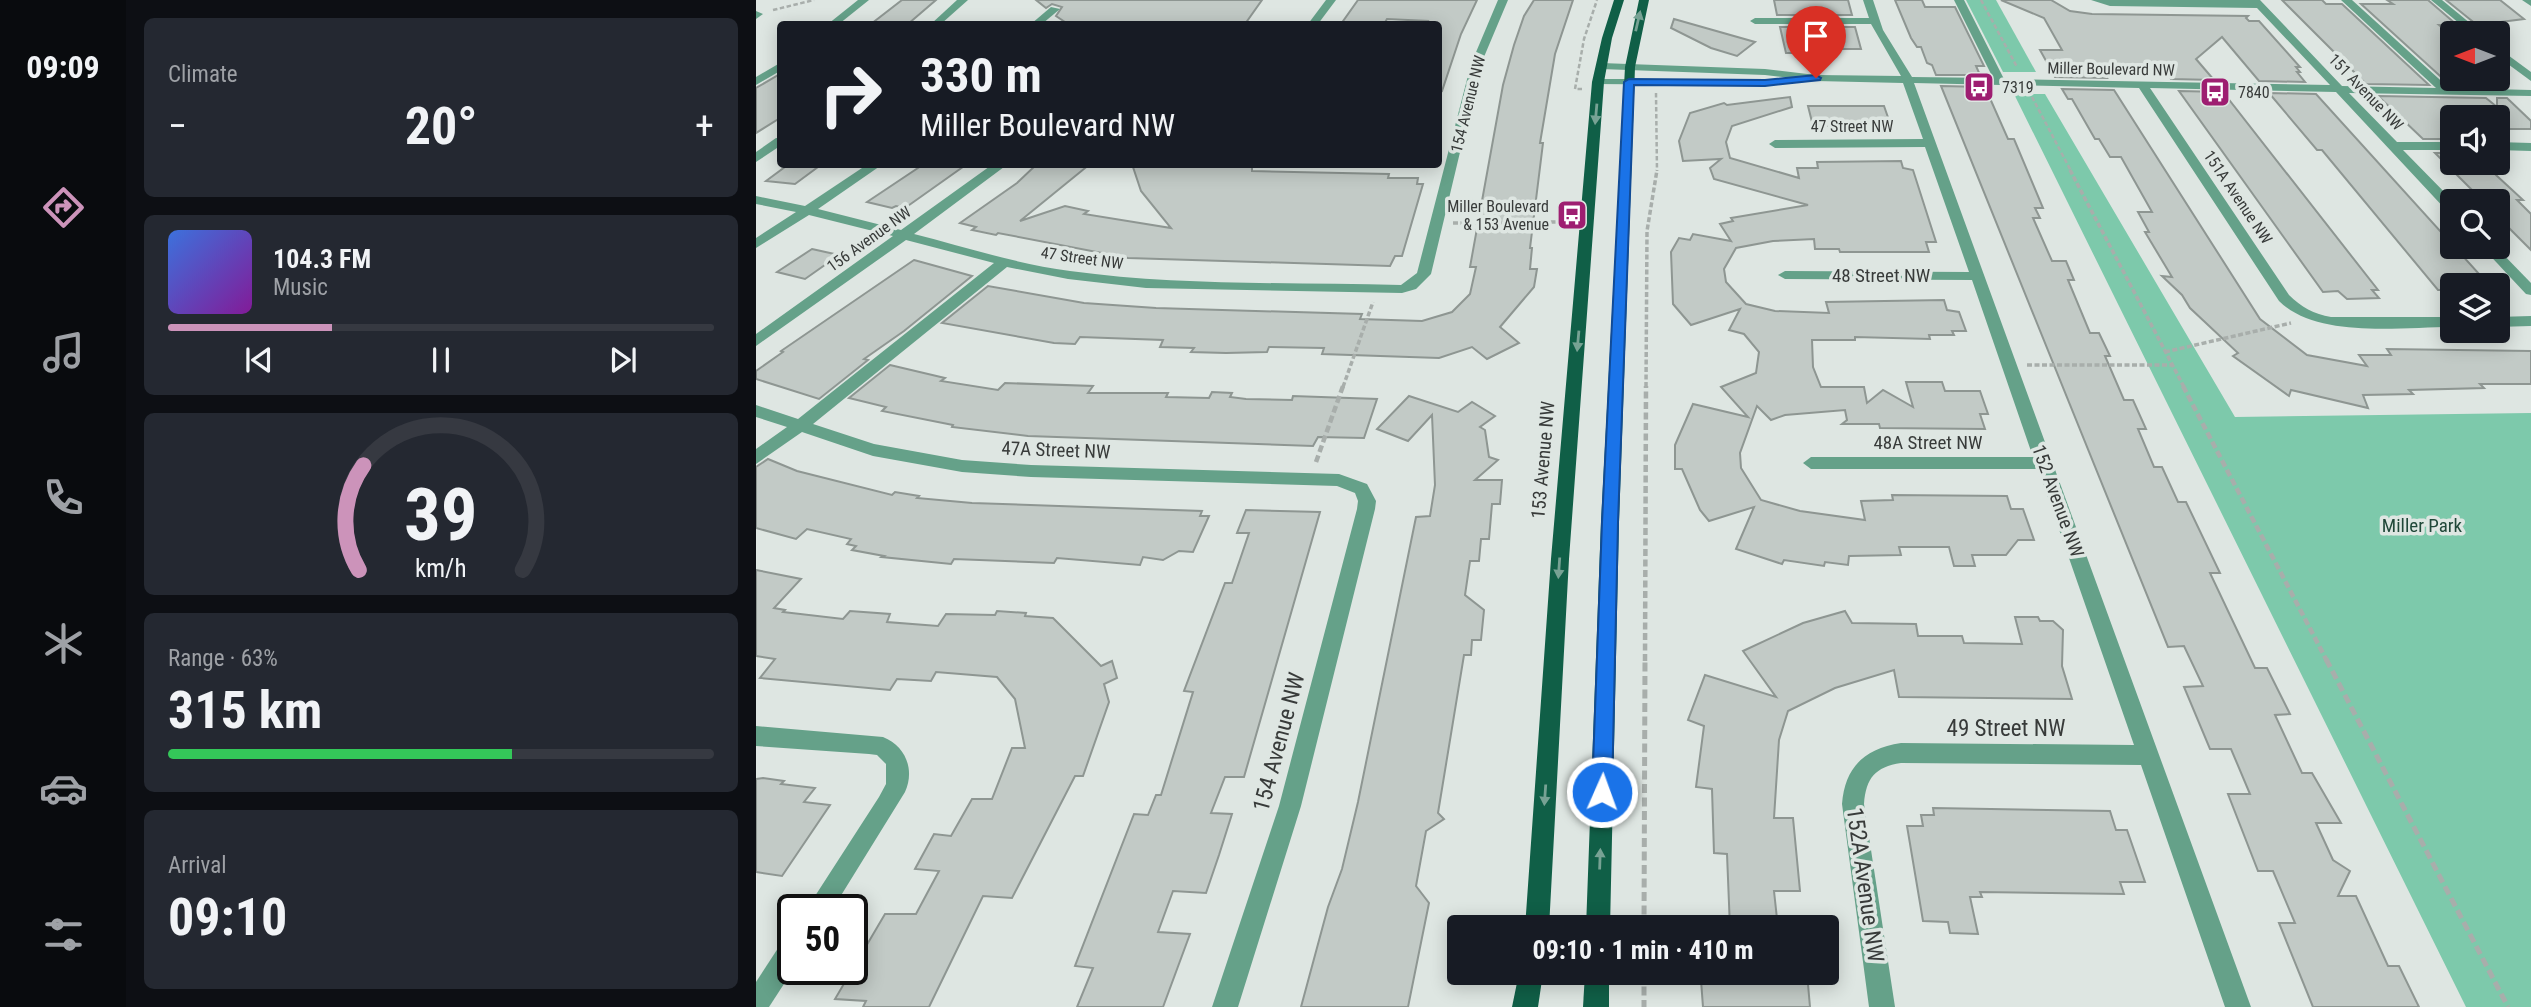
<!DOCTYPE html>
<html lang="en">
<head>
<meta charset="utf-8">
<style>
  :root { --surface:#171b24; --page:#242831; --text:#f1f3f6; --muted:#9ea1a6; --line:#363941; --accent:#cc93ba }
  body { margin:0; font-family:"Roboto Condensed",sans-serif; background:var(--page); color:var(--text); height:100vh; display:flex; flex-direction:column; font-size:26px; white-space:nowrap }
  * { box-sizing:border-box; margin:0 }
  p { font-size:23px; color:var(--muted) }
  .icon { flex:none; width:38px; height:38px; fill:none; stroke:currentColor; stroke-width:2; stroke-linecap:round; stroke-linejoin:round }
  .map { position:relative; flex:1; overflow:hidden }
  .details { display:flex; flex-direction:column; gap:18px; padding:18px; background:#0d0f14; width:630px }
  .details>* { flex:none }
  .top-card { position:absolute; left:21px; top:21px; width:665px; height:147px; border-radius:7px; box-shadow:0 4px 18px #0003; background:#171b24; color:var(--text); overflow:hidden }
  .needle { width:46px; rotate:270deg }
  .tools { position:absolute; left:1684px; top:21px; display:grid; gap:14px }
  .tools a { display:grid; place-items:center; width:70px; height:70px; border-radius:7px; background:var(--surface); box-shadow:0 4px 18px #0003; font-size:35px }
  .speed { position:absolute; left:21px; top:894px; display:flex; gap:14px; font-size:35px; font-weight:700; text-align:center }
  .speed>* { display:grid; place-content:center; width:91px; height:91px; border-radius:50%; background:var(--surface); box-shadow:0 4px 18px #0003; line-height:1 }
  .speed .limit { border:4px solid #111; border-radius:10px; background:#fff; color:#111 }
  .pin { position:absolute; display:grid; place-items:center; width:60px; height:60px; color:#fff; margin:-72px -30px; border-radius:50% 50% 50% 0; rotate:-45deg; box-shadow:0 0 7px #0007 }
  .pin .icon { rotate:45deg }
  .me { position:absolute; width:77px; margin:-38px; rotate:2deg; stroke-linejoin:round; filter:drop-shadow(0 0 5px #0008) }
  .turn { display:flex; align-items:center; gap:24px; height:147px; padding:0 28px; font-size:32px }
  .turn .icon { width:91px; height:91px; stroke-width:2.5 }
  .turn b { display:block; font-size:49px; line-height:60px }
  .big { font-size:52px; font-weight:700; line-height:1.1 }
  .details .tile { flex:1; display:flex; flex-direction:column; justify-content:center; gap:10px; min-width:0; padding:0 24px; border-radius:10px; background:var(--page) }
  .details .dial { align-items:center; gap:0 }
  .dial svg { height:182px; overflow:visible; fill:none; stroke:var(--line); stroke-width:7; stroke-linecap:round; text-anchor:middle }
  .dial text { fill:var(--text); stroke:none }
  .song { display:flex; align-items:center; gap:21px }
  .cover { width:84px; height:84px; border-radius:10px; background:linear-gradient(135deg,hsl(220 70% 55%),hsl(290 70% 35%)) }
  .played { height:7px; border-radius:4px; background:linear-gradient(90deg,var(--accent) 30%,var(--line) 30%) }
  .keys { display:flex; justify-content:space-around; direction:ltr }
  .heat { display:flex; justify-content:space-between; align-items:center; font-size:38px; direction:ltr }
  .charge { height:10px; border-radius:5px; background:linear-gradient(90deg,#34c759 63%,var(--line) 0) }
  .trip { position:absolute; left:691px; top:915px; width:392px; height:70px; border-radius:7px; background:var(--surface); box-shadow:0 4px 18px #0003; font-weight:700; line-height:70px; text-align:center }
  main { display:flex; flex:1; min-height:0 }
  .tab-bar { display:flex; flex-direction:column; width:126px; justify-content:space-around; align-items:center; background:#090b0e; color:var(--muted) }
  .tab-bar .icon { width:49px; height:49px }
  .tab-bar .on { color:var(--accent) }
  .tab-bar b { font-size:32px; color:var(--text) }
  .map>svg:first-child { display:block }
</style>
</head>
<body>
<main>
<nav class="tab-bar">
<b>09:09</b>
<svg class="icon on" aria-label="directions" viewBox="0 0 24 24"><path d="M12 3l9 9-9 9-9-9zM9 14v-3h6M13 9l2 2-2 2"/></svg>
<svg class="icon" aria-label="music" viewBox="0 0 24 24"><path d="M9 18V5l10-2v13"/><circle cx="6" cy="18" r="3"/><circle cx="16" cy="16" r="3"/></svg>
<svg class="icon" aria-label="phone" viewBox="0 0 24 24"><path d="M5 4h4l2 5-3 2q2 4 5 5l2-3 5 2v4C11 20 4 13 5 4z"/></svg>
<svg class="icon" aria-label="climate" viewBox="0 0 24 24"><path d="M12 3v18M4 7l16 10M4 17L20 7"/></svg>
<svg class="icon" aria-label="car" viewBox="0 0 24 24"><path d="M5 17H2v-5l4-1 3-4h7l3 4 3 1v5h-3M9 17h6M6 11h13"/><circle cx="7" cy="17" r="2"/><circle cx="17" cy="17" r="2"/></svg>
<svg class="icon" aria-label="filters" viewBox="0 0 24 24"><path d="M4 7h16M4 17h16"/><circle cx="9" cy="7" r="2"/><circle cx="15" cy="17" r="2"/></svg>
</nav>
<section class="details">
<div class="tile"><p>Climate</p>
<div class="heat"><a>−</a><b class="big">20°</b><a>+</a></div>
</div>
<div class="tile">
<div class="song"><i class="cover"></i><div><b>104.3 FM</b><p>Music</p></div></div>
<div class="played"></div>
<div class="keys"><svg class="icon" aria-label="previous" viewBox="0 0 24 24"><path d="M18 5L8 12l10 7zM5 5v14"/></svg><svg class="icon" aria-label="pause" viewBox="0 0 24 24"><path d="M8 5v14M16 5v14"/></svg><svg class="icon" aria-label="next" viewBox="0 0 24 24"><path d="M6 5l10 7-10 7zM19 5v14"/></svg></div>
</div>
<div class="tile dial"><svg viewBox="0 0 100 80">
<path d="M14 69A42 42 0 1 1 86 69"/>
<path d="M14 69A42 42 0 0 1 16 23" stroke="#cc93ba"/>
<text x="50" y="56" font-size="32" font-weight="700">39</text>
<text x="50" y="72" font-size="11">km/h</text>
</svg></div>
<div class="tile"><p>Range · 63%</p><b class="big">315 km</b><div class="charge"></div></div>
<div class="tile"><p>Arrival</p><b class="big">09:10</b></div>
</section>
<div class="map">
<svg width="1775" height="1007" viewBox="0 0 1775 1007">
  <rect width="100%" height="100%" fill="#dee6e2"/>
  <!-- green -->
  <g fill="#7dc9ab">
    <path d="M1210,0H1240L1280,72H1247Z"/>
    <path d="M1258,94H1289L1479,417L1775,413V1007H1710Z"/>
  </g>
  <!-- building -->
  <g fill="#c2cac6" stroke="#8e9692" stroke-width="2">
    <path d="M146,0H180L152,24H115Z"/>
    <path d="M280,0H506L489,24H312L300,16L306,7L296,4L290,8Z"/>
    <path d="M602,0H721L705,34L686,91L682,90V24H671L672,21L631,19L628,24H585Z"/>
    <path d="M778,0H817L799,54L784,143H787L774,248H776L774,269H781L778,287L744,327L763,343L731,359L716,347L683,358L566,354L568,348L513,347L511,352L470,353L435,352L438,348L404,347L407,340L324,337L319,344L298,343L186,323L232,286L328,303L400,308L606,314L604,319L666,321L696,312L714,294L720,267H714L747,85L758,45L768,16Z"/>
    <path d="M1018,0H1092L1096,15H1021Z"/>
    <path d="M1139,0H1166L1169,7H1199L1228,66H1220L1224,75H1180L1176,65L1171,63L1165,47H1161L1155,38Z"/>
    <path d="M1245,0H1295L1314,11L1336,14L1492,16L1490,18L1493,21H1503L1544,67H1540L1544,72H1541L1549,82L1503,81L1466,37L1440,59L1458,80L1415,79L1408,69H1389L1345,68L1351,78L1299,77L1284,50H1306L1288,18Z"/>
    <path d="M1526,0H1566L1570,4H1586L1673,85L1610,84Z"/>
    <path d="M1631,0H1672L1701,25H1683L1696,36V79H1709L1717,86L1694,85L1605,4H1637Z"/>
    <path d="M1690,0H1744L1768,19L1721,25Z"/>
    <path d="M918,19L999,42L981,56L955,48L915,28Z"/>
    <path d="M1024,27H1099L1105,49H1053V53H1030Z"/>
    <path d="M24,74V118L0,133V88Z"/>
    <path d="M1185,86L1229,87L1252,139H1258L1287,208H1279L1284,218H1277L1296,261H1310L1318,280H1312L1334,333H1343L1354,356H1349L1368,400H1377L1390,429H1382L1398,467H1406L1422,502H1430L1464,573H1454L1499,668H1511L1534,714L1519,715L1546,773H1556L1585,823H1560L1577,860L1594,871L1582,896H1600L1632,966H1643L1663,1007H1557L1523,923H1539L1517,871H1502L1472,794H1494L1475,749H1454L1428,687L1447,686L1428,646L1412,647Z"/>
    <path d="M1306,89L1358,90L1504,319L1551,355L1611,366L1603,355H1635L1631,349L1775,351V384H1724L1728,388L1653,390L1657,394L1607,395L1612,408L1535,390L1533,396L1477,356L1482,353L1434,308L1426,295L1406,276L1416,277L1389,232H1393L1382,212H1396L1365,157H1354L1343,139H1339L1316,99H1312Z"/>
    <path d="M1423,91L1467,92L1622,290H1616L1623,298L1591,299L1582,291L1567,292Z"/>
    <path d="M1513,93L1560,94L1733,285H1696V290H1682L1566,150H1561Z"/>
    <path d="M1622,96L1730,98L1741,107V98H1751L1775,121V129H1741V117H1696V139H1667Z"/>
    <path d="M1034,97L1036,107L976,126L970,142L974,158L1043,178L1041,168H1062L1061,162L1145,161L1147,168L1157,170L1180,242H1170L1173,252H1084L1083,249H1059L1058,239L1017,241L980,248L968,269L970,282L990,304L1019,311L1073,313L1070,302L1188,300L1191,310L1203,312L1210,331H1196L1198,335H1173L1174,339L1099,337V340H1056L1057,367L1065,387H1108L1111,403L1127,390L1157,407L1150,382H1186L1189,391H1224L1232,414H1224L1229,429L1124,428L1123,424H1086L1091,420L1089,410L1029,415L1015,420L1001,406L984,453L985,468L1005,500L1044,511L1109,520L1105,501L1137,500L1136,495L1251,496L1255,509H1267L1278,540H1262L1250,555H1216L1219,566H1198L1193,547H1143L1145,555L1093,556L1092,565L1069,562L1068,566L1028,560L1026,564L980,549L998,507L953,521L944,510L926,469H919V445L937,404L992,417L965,387L1000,373L1003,352L988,334L973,330L984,309L935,325L917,304L915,252L923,238L934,240L937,234L975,241L964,224L977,221L975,218L1052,205L958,179L954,168L965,159L927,161L923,141L934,113L968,103L971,105Z"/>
    <path d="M1052,106H1128L1135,126H1057Z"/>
    <path d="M1679,153H1696V163H1727L1767,200H1761L1775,214V250L1741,216V201H1727Z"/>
    <path d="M33,164H66L39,184L10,181Z"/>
    <path d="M168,164H211L149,208L140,206L136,208L111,202Z"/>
    <path d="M281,164H334L264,221L309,206L332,211L328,214L415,228L385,191L376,164H496V171L633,174L632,178H662L661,184H667L646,256H639L634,266L372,258L242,233L240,235L216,230L220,227L204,223L261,183Z"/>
    <path d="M56,249L83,255L49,279L21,272Z"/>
    <path d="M158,260L216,276L148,331L108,359L112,360L63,399L0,379V371L27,352L25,351Z"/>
    <path d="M134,365L189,378L185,381L242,390L249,383L337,386L332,393H412L410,397L453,398L456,392L476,393L474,397L490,399L536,400L537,396L621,399L608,438L562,437L557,446L272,436L196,427L197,425L126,411L130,407L93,398Z"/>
    <path d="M653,396L702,412L716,402L739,416L724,427L729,430L733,457L742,460L719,480H746L744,504H736L733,539H725L723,561H714L709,595L728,610L725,640H716L715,655H708L682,813L688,819L670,831L660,886L673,903L652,1007H545L572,907L586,869L602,802L660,517L674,516L679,485L676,415L652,441L621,429Z"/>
    <path d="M12,459L41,471L136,495L139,492L163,496L161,498L216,503L446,511L444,516H453L437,552L423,551L407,560L387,557L384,565L301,558L298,563L198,559L195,564L126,557L128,556L96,550L100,546L91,544L95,539L51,529L40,539L0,528V467Z"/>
    <path d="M490,510L564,512L488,777H469L455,813L476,814L463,855L450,893L417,891L402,932L434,934L407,1007H321L337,968L319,966L378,814L392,815L400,795H405L437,692L428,691L469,583H476L493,533H481Z"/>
    <path d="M0,570L45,579L18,608L29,610L27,612L87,619L94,611L134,614L131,622L182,626L190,614L239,615L241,611L270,613L269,616L297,618L345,666L356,661L361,678L348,684L353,702L327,776H319L256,898L227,896L173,1007H107L110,1001L79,999L129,914H160L183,871L159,869L178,834L195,836L216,799H236L256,748H269L259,699L241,677L180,672L175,681L141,679L134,690L4,678L19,659L0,656Z"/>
    <path d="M1089,611L1096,623L1160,624L1162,636H1206L1208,643L1266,644L1259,617H1282L1284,621H1297L1307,630L1306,666L1316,699L1143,697L1138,670L1079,688L1032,711L1023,740L1018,818H1037L1044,891H1018L1022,928H974L971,854L958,853L956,789L940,787L948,726L932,720L949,675L1020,697L987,651L1047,623Z"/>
    <path d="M7,778L28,781L25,784L59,788L48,802L74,805L26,876L0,872V779Z"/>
    <path d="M1177,808L1354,811L1360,830H1371L1389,882H1364L1368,894L1224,892L1226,897H1214L1222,934L1194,933L1192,922L1167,921L1151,826H1167L1165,815H1178Z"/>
    <path d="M956,973H1051L1054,1007H947L945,980H956Z"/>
  </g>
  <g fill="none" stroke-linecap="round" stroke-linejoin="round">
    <!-- path-far3 -->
    <g stroke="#a8aeab" stroke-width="2.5" stroke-dasharray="4.5 2.5" stroke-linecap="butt">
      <path d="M1225,0L1261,67"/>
      <path d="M17,10L58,0"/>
      <path d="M826,89H819L828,39L841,0"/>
      <path d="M900,93L901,171"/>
      <path d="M1276,97L1315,171"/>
    </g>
    <!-- path-far2 -->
    <g stroke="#a8aeab" stroke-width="3.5" stroke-dasharray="5 2.5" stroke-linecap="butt">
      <path d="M1314,170L1428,387"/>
      <path d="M697,223L808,222"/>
      <path d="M1409,352L1535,323"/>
      <path d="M1271,365H1416"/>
      <path d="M587,387L617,302"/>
      <path d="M890,387L891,231L901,170"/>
    </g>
    <!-- path-far1 -->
    <g stroke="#a8aeab" stroke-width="4.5" stroke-dasharray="7 3.5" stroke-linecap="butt">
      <path d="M1427,386L1571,661"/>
      <path d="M560,462L587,386"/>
      <path d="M889,661L890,386"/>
    </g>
    <!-- path -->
    <g stroke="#a8aeab" stroke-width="5" stroke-dasharray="9 4.5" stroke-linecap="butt">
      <path d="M1570,659L1752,1007"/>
      <path d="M888,928L889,659"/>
      <path d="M888,973V1007"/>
    </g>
    <!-- minor -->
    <g fill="#65a189" fill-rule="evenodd">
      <path d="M102,0H113L83,24H72Z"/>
      <path d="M201,0H212L185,24H175Z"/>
      <path d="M570,0H580L562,24H552Z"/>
      <path d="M742,0H752L725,64L675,274L660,289L646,293L390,288L312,279L251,267L57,424L118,444L206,460L275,465L583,474L611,484L620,501L619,509L545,806L482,1007H456L523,806L601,509L602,501L599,493L581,486L275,477L206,472L117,456L46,432L0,464V449L31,427L0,417V405L42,419L238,263L150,240L0,346V334L137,236L53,215L0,248V238L40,212L0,204V196L49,206L112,164H127L62,209L145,230L237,164H252L158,234C209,247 261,264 314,271C423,286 535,282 645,285L661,273L715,64Z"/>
      <path d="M1107,0H1117L1127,30L1156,77L1237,78L1198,0H1208L1248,79L1574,85L1501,8L1354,6L1335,0H1504L1586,86L1680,88L1585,0H1596L1693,88L1775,90V96L1593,93L1641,142H1696V150H1647L1697,201L1696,212L1691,211L1580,92L1394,88L1533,295C1545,307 1558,314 1575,317H1696V327C1644,327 1561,339 1523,301L1383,88L1158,83L1495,1007H1469L1385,765L1145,763C1119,767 1110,778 1108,804L1139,1007H1113L1086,804C1089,767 1108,749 1145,743L1378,745L1282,469H1055L1047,463L1055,457H1277L1216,280L1029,279L1022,275L1029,271L1213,272L1169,147L1019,148L1013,144L1019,140L1167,139L1147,83L1060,81L1009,75L845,69L840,66L845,63L1009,69L1060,75L1145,76L1115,24H999L994,21L999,18H1113Z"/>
      <path d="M1675,0H1686L1726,33H1715Z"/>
      <path d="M1766,0H1775V6Z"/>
      <path d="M295,7L304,9L286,24H275Z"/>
      <path d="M0,11L7,14L0,19Z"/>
      <path d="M1741,47L1775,72V81L1741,56Z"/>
      <path d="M24,63V71L0,85V77Z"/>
      <path d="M842,79H973L979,82L973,85L838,84L836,82Z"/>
      <path d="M20,138H24V146L0,162V152Z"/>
      <path d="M1741,142L1775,143V151L1741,150Z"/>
      <path d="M1726,247H1740L1775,283V295L1770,294Z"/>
      <path d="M1775,316V326L1741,327V317Z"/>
      <path d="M0,726L127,737C150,746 159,770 149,792L76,910H50L123,797L130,784V764L121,755L113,754L0,746Z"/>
      <path d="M37,936V970L13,1007H0V982L28,939Z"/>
    </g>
    <!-- major -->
    <g fill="#105f47" fill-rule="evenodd">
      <path d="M858,0H868L856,38L848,82L813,559L793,928H769L795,559L836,82L846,38Z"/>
      <path d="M883,0H893L879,67L863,522L854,928H830L845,522L869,67Z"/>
      <path d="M763,973H787L782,1007H756Z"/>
      <path d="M829,973H853V1007H827Z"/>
    </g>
  </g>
  <!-- one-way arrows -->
  <defs><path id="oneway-solid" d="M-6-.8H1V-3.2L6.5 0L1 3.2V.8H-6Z" transform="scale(1.75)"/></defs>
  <g fill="#77a294">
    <use href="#oneway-solid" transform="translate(882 21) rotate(-77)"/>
    <use href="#oneway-solid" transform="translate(840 114) rotate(95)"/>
    <use href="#oneway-solid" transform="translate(822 341) rotate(95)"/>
    <use href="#oneway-solid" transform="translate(803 568) rotate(94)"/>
    <use href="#oneway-solid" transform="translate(789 795) rotate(94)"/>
    <use href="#oneway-solid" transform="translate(844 859) rotate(-88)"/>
  </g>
  <!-- route -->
  <path fill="#1a73e8" stroke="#114b97" stroke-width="2" d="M1060,75L1065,78L1064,80L1009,86L878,85L862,522L856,792L853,799L846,802L839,799L836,792L846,522L868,82L873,79L1009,80Z"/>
  <!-- icons -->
  <defs>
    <g id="bus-square" transform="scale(1.575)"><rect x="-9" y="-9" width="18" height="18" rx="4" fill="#9e1e71" stroke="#dee6e2"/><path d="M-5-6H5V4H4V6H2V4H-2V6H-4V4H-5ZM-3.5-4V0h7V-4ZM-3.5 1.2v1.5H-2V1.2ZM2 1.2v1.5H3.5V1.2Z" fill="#fff"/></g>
  </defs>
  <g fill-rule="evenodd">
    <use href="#bus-square" x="1223" y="87"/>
    <use href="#bus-square" x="1459" y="92"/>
    <use href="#bus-square" x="816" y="215"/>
  </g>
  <g text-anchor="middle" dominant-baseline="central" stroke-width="7" stroke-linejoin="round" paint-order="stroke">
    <!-- far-street labels -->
    <g font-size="16" fill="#383b3a" stroke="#dee6e2">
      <text transform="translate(1355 69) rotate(1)">Miller Boulevard NW</text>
      <text transform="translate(1610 92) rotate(46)">151 Avenue NW</text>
      <text transform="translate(712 104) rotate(-76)">154 Avenue NW</text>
      <text x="1096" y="126">47 Street NW</text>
      <text transform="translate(1482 197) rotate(56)">151A Avenue NW</text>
      <text transform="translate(113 239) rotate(-36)">156 Avenue NW</text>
      <text transform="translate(326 258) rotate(8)">47 Street NW</text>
    </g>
    <!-- far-poi labels -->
    <g font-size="16" fill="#383b3a" stroke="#dee6e2" text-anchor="start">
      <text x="1246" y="87">7319</text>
      <text x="1482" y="92">7840</text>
      <text x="793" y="206" text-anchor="end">Miller Boulevard<tspan x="793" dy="18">&amp; 153 Avenue</tspan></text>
    </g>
    <!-- street labels -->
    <g font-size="19" fill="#383b3a" stroke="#dee6e2">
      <text x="1125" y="275">48 Street NW</text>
      <text x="1172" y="442">48A Street NW</text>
      <text transform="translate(300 450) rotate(2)">47A Street NW</text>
      <text transform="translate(787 460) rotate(-85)">153 Avenue NW</text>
      <text transform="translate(1302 501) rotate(70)">152 Avenue NW</text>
    </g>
    <!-- park labels -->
    <g font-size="19" fill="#204839" stroke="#dee6e2">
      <text x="1666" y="525">Miller Park</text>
    </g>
    <!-- near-street labels -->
    <g font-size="23" fill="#383b3a" stroke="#dee6e2">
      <text x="1250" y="728">49 Street NW</text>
      <text transform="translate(523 742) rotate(-75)">154 Avenue NW</text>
      <text transform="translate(1109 885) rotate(82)">152A Avenue NW</text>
    </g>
  </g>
</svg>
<div class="tools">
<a><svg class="needle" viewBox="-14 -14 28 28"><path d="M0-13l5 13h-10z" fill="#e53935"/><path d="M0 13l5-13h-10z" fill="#9ea1a6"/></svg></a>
<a><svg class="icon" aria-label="sound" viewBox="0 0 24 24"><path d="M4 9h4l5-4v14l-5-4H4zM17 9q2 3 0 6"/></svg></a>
<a><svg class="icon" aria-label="search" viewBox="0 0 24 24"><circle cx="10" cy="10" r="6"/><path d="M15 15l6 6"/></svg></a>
<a><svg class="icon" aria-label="layers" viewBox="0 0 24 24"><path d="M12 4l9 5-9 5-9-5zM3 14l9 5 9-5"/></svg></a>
</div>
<div class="speed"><div class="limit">50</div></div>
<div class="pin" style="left:1060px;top:78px;background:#d93025"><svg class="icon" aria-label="arrive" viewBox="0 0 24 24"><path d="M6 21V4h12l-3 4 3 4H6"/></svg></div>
<svg class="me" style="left:846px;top:792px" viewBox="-20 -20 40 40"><circle r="17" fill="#1a73e8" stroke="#fff" stroke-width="3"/><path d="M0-11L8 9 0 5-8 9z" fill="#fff"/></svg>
<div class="trip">09:10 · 1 min · 410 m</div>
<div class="top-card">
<div class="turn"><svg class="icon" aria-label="right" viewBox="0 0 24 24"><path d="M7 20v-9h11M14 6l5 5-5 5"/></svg><div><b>330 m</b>Miller Boulevard NW</div></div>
</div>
</div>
</main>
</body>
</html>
